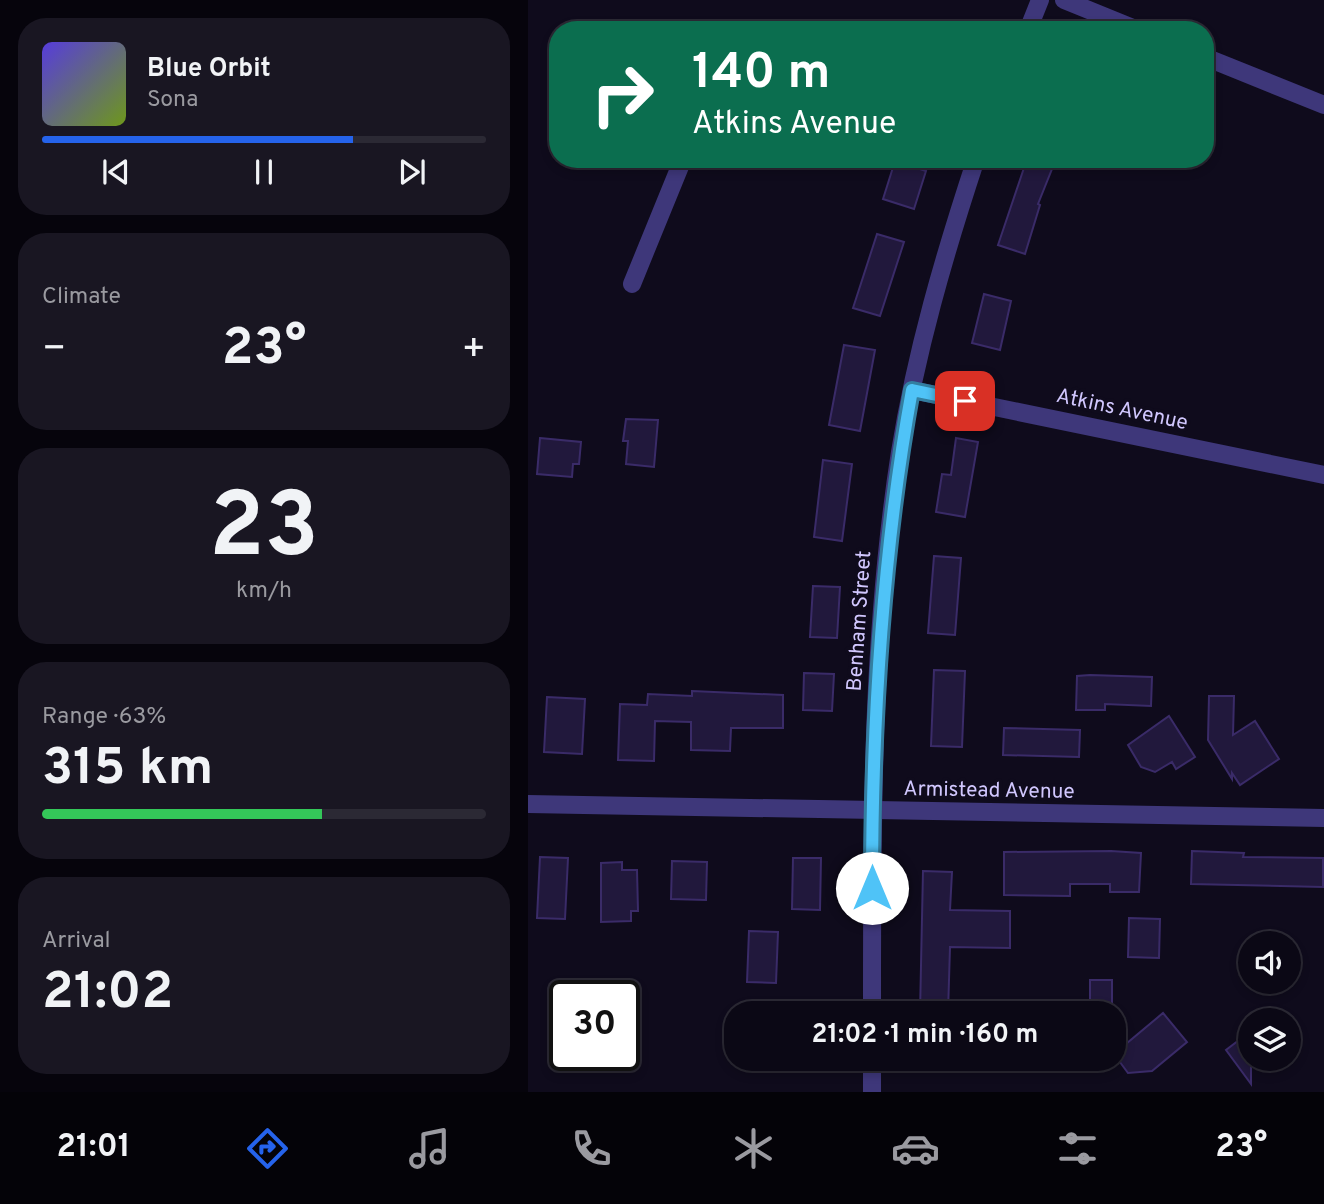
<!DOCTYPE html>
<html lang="en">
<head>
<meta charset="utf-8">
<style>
  :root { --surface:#0b0815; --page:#191622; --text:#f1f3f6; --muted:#9a9aa0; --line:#2b2934; --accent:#2563eb }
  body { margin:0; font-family:Overpass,sans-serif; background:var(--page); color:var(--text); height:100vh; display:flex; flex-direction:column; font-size:26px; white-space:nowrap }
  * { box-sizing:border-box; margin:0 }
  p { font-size:23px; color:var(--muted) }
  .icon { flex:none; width:38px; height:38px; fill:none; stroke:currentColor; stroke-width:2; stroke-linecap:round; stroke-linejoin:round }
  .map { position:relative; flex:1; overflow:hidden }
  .side { display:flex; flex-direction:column; gap:18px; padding:18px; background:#06040c; width:528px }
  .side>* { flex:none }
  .banner { position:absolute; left:21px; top:21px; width:665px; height:147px; border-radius:28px; box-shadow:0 4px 10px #0003,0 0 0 2px var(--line); background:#0b6e4f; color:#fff; overflow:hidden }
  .buttons { position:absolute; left:710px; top:931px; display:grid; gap:14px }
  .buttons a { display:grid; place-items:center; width:63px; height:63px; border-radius:50%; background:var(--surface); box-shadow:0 4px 10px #0003,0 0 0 2px var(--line); font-size:35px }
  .speed { position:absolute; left:21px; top:980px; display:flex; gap:14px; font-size:35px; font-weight:700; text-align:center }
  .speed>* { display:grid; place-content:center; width:91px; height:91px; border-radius:50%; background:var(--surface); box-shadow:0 4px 10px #0003,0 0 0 2px var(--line); line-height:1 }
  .speed .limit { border:4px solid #111; border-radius:10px; background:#fff; color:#111 }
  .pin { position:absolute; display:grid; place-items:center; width:60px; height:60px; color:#fff; margin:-30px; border-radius:14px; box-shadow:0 4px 10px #0006 }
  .me { position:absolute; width:77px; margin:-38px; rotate:0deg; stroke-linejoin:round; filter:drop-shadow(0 0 5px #0008) }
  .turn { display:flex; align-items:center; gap:24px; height:147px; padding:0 28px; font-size:32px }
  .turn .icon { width:91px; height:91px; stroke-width:2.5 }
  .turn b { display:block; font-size:49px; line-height:60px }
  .big { font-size:52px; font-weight:700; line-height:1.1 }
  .side .tile { flex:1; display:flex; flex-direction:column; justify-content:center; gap:10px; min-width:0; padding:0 24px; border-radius:28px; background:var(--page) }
  .side .dial { align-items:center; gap:0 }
  .dial b { font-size:91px; line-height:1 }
  .song { display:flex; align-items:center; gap:21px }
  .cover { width:84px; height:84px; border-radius:10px; background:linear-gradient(135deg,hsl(250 70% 55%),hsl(80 70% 35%)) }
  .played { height:7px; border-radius:4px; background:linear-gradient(90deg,var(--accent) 70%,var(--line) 70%) }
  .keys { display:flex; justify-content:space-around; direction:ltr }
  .heat { display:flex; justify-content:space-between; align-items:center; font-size:38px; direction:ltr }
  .charge { height:10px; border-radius:5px; background:linear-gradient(90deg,#34c759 63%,var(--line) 0) }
  .trip { position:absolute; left:196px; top:1001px; width:402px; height:70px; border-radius:28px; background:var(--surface); box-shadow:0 4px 10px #0003,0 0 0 2px var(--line); font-weight:700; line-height:70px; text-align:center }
  .tab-bar { display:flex; height:112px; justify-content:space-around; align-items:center; background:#040308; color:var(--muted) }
  .tab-bar .icon { width:49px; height:49px }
  .tab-bar .selected { color:var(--accent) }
  .tab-bar b { font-size:32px; color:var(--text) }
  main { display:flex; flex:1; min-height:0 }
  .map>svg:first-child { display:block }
</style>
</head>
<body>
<main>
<section class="side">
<div class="tile">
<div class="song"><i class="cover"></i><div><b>Blue Orbit</b><p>Sona</p></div></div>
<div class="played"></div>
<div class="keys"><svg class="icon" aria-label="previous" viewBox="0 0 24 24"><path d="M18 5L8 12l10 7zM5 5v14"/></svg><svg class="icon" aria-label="pause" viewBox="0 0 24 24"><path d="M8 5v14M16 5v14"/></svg><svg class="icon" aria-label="next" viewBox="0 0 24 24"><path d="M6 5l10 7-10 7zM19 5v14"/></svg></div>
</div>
<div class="tile"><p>Climate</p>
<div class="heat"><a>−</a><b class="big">23°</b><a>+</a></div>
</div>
<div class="tile dial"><b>23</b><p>km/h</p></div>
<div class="tile"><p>Range · 63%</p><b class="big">315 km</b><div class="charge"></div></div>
<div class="tile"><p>Arrival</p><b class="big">21:02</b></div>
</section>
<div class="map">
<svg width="796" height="1092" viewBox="0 0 796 1092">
  <rect width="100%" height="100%" fill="#0f0b1c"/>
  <!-- building -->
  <g fill="#21183c" stroke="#3a2b68" stroke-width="2">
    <path d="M499,159H528L510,204L512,205L497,254L470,245Z"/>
    <path d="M367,161L398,171L386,209L355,199Z"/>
    <path d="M349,234L376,242L352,316L325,308Z"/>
    <path d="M456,294L483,301L472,350L444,343Z"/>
    <path d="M316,345L347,350L332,431L301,425Z"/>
    <path d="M98,419L130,420L126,467L98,464L100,441H95Z"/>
    <path d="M12,438L53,442L51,464H45L44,477L9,474Z"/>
    <path d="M428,438L450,442L437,517L408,512L414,474L423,475Z"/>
    <path d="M295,460L324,464L314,541L286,537Z"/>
    <path d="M406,556L433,558L427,635L400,633Z"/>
    <path d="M285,586L312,587L309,638L282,637Z"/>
    <path d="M406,670L437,671L434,747L403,746Z"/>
    <path d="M276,673L306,674L304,711L275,710Z"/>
    <path d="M562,675L624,677L623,706L577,704V710H548L549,676Z"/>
    <path d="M164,691L255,695V728H203L202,751L163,750V722L127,721L126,761L90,760L92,704L119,705L120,694L164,696Z"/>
    <path d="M681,696H706L705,735L727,721L751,759L712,785L704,773V779L680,740Z"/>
    <path d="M19,697L57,699L54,754L16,752Z"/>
    <path d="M641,716L667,757L648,769L644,762L627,772L613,767L600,745Z"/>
    <path d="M476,728L552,730L551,757L475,755Z"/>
    <path d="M583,851L613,853L611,892H582V884H542V896L476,895V852Z"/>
    <path d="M664,851L716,853L715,857L795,858V887L663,884Z"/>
    <path d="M12,857L40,858L37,919L9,918Z"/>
    <path d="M265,858H293L292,910L264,909Z"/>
    <path d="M144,861L179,862L178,900L143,899Z"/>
    <path d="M94,862V870H109L110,911H103V921L73,922V863Z"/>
    <path d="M395,871L424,872L422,910L482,911V948L422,947L420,1013H392Z"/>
    <path d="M601,918L632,919L631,958L600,957Z"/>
    <path d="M221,931L250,932L248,983L219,982Z"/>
    <rect x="562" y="980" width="22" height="33"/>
    <path d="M635,1013L659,1042L624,1071L600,1073L586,1054Z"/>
    <path d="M723,1031V1084L698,1050Z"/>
  </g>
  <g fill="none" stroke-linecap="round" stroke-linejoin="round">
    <!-- minor -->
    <g stroke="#3e377a" stroke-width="18">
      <path d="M536,0L610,30"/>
      <path d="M500,30L512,0"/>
      <path d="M677,57L796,105"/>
      <path d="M104,284L155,159"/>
      <path d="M384,390L796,475"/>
      <path d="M0,804L796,818"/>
      <path d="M344,1013C344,826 343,637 372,452C388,352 416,256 448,159"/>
      <path d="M344,1092V1059"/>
    </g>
  </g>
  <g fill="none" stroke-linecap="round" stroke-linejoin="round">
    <!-- route casing -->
    <g stroke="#337fa1" stroke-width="18">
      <path id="route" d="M344,888C344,721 354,554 384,390L437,401"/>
    </g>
    <!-- route -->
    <use href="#route" stroke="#4fc3f7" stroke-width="12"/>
  </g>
  <g text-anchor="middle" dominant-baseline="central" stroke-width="7" stroke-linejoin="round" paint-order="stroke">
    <!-- street labels -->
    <g font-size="21" fill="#d1c7fe" stroke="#0f0b1c">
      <text transform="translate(594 410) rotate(12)">Atkins Avenue</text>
      <text transform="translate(332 621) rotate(-86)">Benham Street</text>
      <text transform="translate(461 791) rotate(1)">Armistead Avenue</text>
    </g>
  </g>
</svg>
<div class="buttons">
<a><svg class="icon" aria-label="sound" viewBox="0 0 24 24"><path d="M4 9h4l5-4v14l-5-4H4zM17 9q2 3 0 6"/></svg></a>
<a><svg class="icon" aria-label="layers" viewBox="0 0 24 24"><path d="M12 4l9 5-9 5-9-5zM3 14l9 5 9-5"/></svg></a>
</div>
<div class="speed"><div class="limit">30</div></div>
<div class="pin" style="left:437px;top:401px;background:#d93025"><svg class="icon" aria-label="arrive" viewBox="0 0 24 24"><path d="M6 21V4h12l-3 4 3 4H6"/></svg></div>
<svg class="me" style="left:344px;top:888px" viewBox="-20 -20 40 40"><circle r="19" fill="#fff"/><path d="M0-13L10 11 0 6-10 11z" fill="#4fc3f7"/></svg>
<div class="trip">21:02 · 1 min · 160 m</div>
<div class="banner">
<div class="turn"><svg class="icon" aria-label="right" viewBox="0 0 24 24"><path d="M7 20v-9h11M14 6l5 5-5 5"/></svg><div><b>140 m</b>Atkins Avenue</div></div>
</div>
</div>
</main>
<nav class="tab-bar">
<b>21:01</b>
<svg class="icon selected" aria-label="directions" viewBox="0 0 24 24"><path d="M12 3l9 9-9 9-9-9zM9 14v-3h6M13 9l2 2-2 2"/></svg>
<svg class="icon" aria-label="music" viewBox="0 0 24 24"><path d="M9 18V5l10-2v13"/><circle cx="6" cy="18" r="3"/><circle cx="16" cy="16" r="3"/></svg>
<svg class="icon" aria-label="phone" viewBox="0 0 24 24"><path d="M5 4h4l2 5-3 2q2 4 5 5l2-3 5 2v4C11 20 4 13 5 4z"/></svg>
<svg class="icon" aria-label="climate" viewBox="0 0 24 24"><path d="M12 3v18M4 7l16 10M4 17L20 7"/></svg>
<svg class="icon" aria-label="car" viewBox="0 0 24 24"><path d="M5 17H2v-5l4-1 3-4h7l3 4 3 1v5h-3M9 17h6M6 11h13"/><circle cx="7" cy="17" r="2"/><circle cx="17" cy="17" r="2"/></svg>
<svg class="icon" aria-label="filters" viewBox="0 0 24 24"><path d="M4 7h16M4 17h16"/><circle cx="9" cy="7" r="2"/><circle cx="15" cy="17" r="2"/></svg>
<b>23°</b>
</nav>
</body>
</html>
